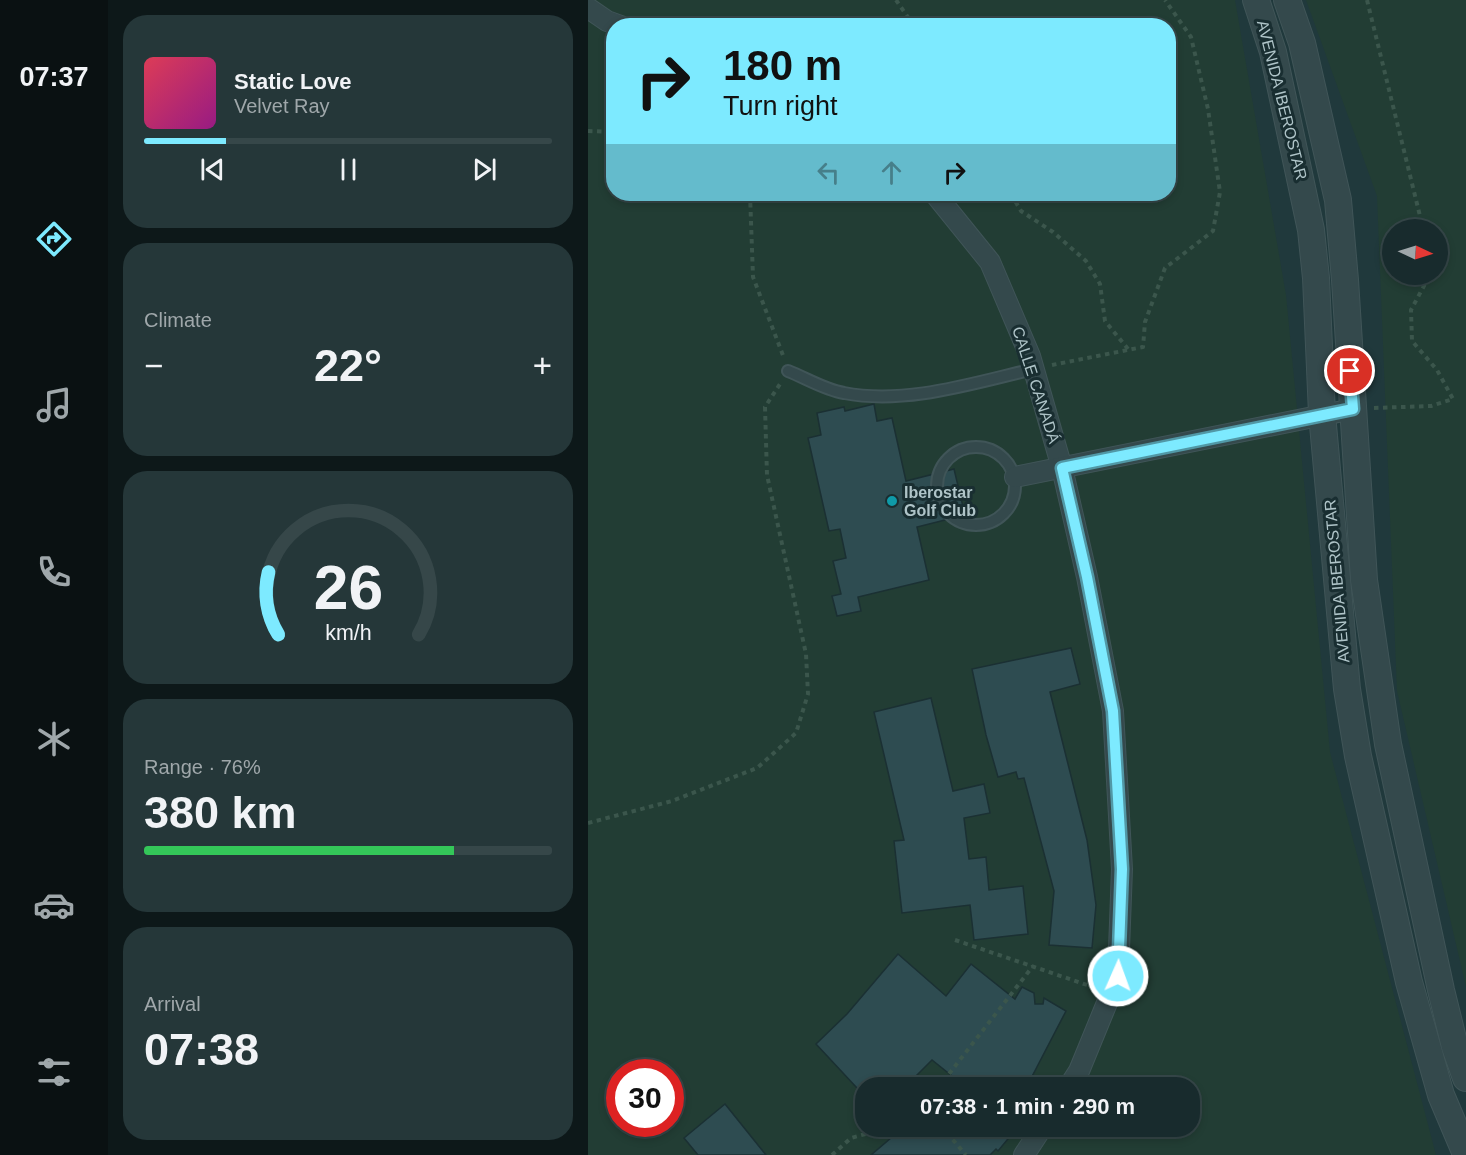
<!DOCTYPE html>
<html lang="en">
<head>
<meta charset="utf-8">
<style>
  :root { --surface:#182b2d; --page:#253739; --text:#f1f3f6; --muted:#9fa7aa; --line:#364749; --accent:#7deaff }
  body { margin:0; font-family:Arial,sans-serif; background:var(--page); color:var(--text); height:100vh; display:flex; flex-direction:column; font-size:22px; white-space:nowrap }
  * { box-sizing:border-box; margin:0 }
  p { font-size:20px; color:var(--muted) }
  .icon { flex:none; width:33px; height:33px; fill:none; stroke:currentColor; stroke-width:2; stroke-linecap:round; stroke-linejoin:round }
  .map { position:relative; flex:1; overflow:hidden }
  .panel { display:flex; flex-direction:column; gap:15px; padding:15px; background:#0d1819; width:480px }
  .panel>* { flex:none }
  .hud { position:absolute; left:18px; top:18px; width:570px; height:183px; border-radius:24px; box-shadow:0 3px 9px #0003,0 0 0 2px var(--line); background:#7deaff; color:#111; overflow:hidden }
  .needle { width:39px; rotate:94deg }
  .buttons { position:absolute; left:794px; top:219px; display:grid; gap:12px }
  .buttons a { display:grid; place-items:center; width:66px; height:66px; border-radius:50%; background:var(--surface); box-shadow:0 3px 9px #0003,0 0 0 2px var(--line); font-size:30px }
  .speed { position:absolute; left:18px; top:1059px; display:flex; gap:12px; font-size:30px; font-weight:700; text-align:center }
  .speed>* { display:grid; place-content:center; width:78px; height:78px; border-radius:50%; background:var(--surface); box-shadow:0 3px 9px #0003,0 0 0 2px var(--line); line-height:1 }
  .speed .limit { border:9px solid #d22; background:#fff; color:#111 }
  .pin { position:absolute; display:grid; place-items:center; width:51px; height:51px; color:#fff; margin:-26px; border:3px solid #fff; border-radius:50%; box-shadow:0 2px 6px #0007 }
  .me { position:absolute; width:66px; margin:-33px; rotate:2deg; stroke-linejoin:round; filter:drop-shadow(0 0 4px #0008) }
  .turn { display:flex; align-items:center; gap:21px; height:126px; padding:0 18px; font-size:27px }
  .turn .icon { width:78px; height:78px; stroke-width:2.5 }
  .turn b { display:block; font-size:42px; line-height:51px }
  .lanes { display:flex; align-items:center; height:57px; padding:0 18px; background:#0003; justify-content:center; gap:30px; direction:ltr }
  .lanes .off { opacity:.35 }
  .big { font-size:45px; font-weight:600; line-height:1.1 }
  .panel .tile { flex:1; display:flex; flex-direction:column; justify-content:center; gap:9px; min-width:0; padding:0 21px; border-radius:24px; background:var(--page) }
  .panel .dial { align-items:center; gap:0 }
  .dial svg { height:156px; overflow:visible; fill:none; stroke:var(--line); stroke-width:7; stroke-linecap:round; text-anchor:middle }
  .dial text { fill:var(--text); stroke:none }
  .song { display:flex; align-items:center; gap:18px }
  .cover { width:72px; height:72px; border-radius:9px; background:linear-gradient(135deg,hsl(350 70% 55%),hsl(310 70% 35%)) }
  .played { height:6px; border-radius:3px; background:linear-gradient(90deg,var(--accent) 20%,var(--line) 20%) }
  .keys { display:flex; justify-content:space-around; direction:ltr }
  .heat { display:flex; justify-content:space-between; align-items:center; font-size:33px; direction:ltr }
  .charge { height:9px; border-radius:4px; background:linear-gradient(90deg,#34c759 76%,var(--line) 0) }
  .trip { position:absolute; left:267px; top:1077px; width:345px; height:60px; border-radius:24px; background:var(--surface); box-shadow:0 3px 9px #0003,0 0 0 2px var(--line); font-weight:600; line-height:60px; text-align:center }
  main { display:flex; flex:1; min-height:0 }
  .tabs { display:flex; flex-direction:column; width:108px; justify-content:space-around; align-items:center; background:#0a1112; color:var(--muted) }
  .tabs .icon { width:42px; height:42px }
  .tabs .selected { color:var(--accent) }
  .tabs b { font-size:27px; color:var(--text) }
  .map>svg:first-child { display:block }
</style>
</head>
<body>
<main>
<nav class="tabs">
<b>07:37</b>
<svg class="icon selected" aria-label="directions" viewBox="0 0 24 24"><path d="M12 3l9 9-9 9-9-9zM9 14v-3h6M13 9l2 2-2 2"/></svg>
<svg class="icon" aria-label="music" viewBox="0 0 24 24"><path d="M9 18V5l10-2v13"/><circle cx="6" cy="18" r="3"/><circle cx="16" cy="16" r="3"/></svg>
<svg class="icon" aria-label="phone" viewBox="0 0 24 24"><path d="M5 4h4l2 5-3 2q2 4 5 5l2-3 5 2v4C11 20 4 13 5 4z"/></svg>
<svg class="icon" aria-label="climate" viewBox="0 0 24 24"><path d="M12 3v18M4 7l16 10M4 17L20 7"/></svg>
<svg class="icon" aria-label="car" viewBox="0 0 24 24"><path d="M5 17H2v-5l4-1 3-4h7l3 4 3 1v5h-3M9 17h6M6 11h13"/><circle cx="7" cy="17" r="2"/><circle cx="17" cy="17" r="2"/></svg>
<svg class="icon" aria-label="filters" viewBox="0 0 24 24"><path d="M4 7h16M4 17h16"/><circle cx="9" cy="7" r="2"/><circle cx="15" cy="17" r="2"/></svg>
</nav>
<section class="panel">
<div class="tile">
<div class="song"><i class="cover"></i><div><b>Static Love</b><p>Velvet Ray</p></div></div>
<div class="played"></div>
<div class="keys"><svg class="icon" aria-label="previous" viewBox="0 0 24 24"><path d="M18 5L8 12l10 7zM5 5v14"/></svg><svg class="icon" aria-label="pause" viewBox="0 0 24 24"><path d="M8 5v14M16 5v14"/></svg><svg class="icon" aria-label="next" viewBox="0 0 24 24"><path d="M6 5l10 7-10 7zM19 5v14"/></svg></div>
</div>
<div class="tile"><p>Climate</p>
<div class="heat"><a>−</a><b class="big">22°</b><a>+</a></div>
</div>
<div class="tile dial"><svg viewBox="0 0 100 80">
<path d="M14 69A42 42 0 1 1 86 69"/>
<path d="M14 69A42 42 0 0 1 9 37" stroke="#7deaff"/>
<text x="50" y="56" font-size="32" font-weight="700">26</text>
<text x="50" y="72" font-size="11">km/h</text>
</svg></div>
<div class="tile"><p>Range · 76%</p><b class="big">380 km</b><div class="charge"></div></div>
<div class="tile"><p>Arrival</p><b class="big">07:38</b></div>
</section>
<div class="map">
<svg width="878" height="1155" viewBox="0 0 878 1155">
  <rect width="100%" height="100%" fill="#20393c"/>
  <!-- green -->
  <g fill="#223d34" fill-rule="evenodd">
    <path d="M0,0H647L698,295L742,752L848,1155H0ZM26,26H580V194H26ZM32,1072H82V1124H32ZM278,1088H602V1126H278Z"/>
    <path d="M718,0H878V987L809,691L789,196ZM804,230H849V274H804Z"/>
  </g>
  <!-- building -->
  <g fill="#2e4c51" stroke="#1b3033" stroke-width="1.5">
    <path d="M286,404L289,421L304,418L318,481L366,469L377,515L329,527L341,580L270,597L273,611L249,616L244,596L253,594L245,561L258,558L252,529L241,531L220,438L233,435L229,413L256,407L257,411Z"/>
    <path d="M483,648L492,684L462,692L499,840L508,905L504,948L461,945L466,891L436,778L430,779L428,772L410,777L398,735L384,669Z"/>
    <path d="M343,698L365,791L396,784L402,813L376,818L381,859L398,857L401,890L435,886L440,934L386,940L382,905L314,913L306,841L316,840L286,712Z"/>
    <path d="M310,954L358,996L383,964L427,999L434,987L446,993L447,1004H455L456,998L478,1011L438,1088H379L344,1060L316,1088H269L228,1044L259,1014Z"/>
    <path d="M137,1104L178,1155H110L96,1138Z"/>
    <path d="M317,1126H415L424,1134L410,1151L408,1149L402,1155H283Z"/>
  </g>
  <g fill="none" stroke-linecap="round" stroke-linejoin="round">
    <!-- service casing -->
    <g stroke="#405558" stroke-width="14">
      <g id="service">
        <path d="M200,371C218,378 237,390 256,393C318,405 385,383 446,369"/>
        <circle cx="388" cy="486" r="39"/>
      </g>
    </g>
    <!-- minor casing -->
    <g stroke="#405558" stroke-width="22">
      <g id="minor">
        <path d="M0,8L19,21L33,26"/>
        <path d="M347,194L402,262L442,356L474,468L499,577L525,711L534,869L530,976L491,1071L480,1088"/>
        <path d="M427,477L765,409"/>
        <path d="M436,1155L455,1126"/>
      </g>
    </g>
    <!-- tertiary casing -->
    <g stroke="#405558" stroke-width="28">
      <g id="tertiary">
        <path d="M668,0L685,52L723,230L728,278L734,414L759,689L770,756L821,982L853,1095L878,1154"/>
        <path d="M699,0L714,43L750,200L757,280L776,580L800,744L853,990L867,1047L878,1078"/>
      </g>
    </g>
    <!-- path -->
    <g stroke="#3b564c" stroke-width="4" stroke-dasharray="4.5 4.5" stroke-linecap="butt">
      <path d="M308,0L326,26"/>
      <path d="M779,0L832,216L833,230"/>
      <path d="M0,131L26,132"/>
      <path d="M162,194L165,277L196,358"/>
      <path d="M423,194L433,211L465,232L498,261L512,284L517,321L540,349"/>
      <path d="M464,365L555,347L557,322L577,268L625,231L632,192L620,109L603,37L577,0"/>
      <path d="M786,408L843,406L865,399L849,370L824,341L823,310L838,282L837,274"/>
      <path d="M0,823L84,801L169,768L208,733L220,694L218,654L179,475L177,407L194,381"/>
      <path d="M367,940L505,987"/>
      <path d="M350,1088L445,966"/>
      <path d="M353,1126L378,1155"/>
      <path d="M244,1155L263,1138L306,1126"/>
    </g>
    <!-- service -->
    <use href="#service" stroke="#34494c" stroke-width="10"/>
    <!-- minor -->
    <use href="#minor" stroke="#34494c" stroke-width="20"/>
    <!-- tertiary -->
    <use href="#tertiary" stroke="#34494c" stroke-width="26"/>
  </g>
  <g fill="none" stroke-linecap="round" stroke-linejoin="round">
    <!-- route casing -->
    <g stroke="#5198a6" stroke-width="15">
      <path id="route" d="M530,976L534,869L525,711L499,577L474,468L765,409L762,371"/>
    </g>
    <!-- route -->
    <use href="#route" stroke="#7deaff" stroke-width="10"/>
  </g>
  <!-- markers -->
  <circle fill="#0f9aa8" stroke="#192e31" stroke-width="2" cx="304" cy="501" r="6"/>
  <g text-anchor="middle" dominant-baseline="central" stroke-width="6" stroke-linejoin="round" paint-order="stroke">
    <!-- street labels -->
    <g font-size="16" fill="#afc4c8" stroke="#192e31">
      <text transform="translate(694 100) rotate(76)">AVENIDA IBEROSTAR</text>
      <text transform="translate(448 385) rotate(72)">CALLE CANADÁ</text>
      <text transform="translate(749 581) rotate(-95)">AVENIDA IBEROSTAR</text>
    </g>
    <!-- poi labels -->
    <g font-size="16" font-weight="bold" fill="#afc4c8" stroke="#192e31" text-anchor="start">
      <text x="316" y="492">Iberostar<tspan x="316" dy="18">Golf Club</tspan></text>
    </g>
  </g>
</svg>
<div class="buttons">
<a><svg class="needle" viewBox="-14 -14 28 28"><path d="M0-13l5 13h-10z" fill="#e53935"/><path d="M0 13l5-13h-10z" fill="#9fa7aa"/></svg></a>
</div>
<div class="speed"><div class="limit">30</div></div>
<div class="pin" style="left:762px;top:371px;background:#d93025"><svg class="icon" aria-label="arrive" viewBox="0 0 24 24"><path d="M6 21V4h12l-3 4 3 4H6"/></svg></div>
<svg class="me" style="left:530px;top:976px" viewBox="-20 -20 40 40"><circle r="17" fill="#7deaff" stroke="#fff" stroke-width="3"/><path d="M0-11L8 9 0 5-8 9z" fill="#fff"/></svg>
<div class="trip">07:38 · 1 min · 290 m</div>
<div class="hud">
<div class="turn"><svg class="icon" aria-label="right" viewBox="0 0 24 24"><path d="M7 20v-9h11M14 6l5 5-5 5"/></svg><div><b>180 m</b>Turn right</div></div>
<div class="lanes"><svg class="icon off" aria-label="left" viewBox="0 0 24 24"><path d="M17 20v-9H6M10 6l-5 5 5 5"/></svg><svg class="icon off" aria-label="ahead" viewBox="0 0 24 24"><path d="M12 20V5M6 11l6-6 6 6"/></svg><svg class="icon" aria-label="right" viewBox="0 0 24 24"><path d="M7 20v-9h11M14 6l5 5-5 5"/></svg></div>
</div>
</div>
</main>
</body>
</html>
